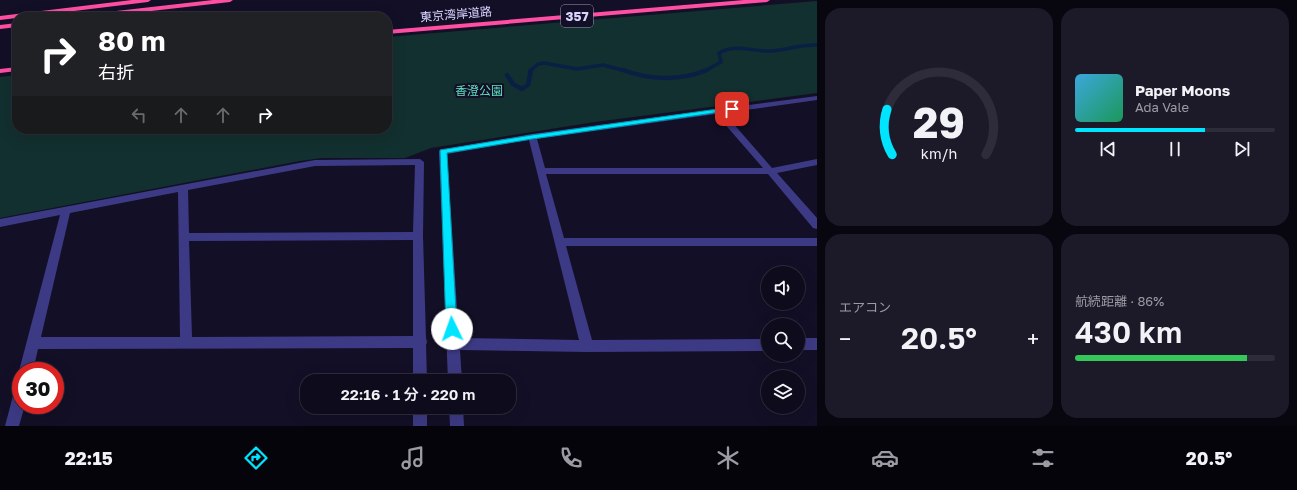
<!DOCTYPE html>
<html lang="ja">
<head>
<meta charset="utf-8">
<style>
  :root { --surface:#0e0b1c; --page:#1c1929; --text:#f1f3f6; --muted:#9b9ba3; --line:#2e2b3b; --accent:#00e5ff }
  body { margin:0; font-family:"Golos Text","Noto Sans JP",sans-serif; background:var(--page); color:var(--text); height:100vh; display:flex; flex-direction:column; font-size:15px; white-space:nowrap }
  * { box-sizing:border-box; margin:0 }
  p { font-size:13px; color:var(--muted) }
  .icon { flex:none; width:22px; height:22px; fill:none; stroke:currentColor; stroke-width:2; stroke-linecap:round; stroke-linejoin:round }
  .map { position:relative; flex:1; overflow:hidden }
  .drawer { display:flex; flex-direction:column; gap:8px; padding:8px; background:#08060f; width:480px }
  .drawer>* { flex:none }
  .top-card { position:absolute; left:12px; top:12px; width:380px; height:122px; border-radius:16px; box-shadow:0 4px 16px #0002,0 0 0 1px var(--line); background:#202124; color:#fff; overflow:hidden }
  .fabs { position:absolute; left:761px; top:266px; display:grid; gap:8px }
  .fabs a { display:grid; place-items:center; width:44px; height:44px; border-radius:50%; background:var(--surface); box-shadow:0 4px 16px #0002,0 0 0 1px var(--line); font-size:20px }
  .speed { position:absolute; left:12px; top:362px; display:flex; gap:8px; font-size:20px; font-weight:700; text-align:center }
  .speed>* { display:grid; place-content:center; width:52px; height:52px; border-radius:50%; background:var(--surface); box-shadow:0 4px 16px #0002,0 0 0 1px var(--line); line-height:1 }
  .speed .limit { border:6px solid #d22; background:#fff; color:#111 }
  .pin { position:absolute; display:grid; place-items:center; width:34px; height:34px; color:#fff; margin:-17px; border-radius:8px; box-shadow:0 2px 6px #0006 }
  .me { position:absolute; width:44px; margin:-22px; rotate:357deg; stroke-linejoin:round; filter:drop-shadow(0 0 3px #0008) }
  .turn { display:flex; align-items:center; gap:14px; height:84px; padding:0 20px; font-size:18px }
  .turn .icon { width:52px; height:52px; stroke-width:2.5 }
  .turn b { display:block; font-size:28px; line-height:34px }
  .lanes { display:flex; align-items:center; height:38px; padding:0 20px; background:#0003; justify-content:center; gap:20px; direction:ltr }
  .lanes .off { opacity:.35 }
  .big { font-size:30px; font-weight:600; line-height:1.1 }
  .drawer .card { flex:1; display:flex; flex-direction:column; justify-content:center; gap:6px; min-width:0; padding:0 14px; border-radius:16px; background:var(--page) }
  .drawer .dial { align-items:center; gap:0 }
  .dial svg { height:104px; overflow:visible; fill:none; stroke:var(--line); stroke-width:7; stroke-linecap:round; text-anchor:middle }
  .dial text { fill:var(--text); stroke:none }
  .song { display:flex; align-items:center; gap:12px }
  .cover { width:48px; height:48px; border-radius:6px; background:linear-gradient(135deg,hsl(200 70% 55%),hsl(150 70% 35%)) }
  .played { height:4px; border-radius:2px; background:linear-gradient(90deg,var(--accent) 65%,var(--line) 65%) }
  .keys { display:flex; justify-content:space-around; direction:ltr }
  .heat { display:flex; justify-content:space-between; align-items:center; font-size:22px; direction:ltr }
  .charge { height:6px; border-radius:3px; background:linear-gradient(90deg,#34c759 86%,var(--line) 0) }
  .drawer .tiles { flex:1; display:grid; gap:8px; grid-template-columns:repeat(2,1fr) }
  .trip { position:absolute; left:300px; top:374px; width:216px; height:40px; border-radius:16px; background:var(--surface); box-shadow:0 4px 16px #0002,0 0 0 1px var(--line); font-weight:600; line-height:40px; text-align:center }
  .tabs { display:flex; height:64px; justify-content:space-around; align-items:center; background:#06040b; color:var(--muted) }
  .tabs .icon { width:28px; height:28px }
  .tabs .selected { color:var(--accent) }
  .tabs b { font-size:18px; color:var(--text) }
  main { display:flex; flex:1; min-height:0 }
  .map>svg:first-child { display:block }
</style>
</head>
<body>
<main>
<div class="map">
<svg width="817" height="426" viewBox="0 0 817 426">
  <rect width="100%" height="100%" fill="#130f26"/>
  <!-- green -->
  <path fill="#12302f" d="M817,1V93L595,122L431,148L405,158H322L300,161L0,218V77L17,75V129H387V37Z"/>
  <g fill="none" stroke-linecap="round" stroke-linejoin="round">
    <!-- stream-far1 -->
    <g stroke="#0a1f44" stroke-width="3.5">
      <path d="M530,71L538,64L544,63L577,69L603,65L626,71"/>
      <path d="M705,71L721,62L719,53C735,43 753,52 771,51C787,50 801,44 817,45"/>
    </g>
    <!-- stream -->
    <g stroke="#0a1f44" stroke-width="4.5">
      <path d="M623,70C649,80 681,81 707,70"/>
      <path d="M507,75L513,84L522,89L528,85L531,70"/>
    </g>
    <!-- street -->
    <g fill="#3d3a85" fill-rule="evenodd">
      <path d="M817,96V100L724,113L772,168L817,159V165L777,173L817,218V229L813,228L768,174H546L564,238H817V246H566L592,340L768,339V351L587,352L460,350L462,381H448L439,152L440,150L532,134ZM716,114L763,168H545L537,139ZM529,140L579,340L459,338L447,154Z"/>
      <path d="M420,159L424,162L423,236L426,338L427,342L426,345L427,381H413V348L38,349L33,371H21V375L19,371L60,215L0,227V219L315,160ZM415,165L413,232L189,233L188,190L315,166ZM178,192L180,337H41L70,213ZM413,240V336L192,337L189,241Z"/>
      <rect x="798" y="338" width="19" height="12"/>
      <path d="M21,385V405H25L19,426H5L14,392L16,387Z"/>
      <rect x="413" y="407" width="14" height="19"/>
      <path d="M449,407H463L464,426H450Z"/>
    </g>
    <!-- highway -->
    <g fill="#ff4fa3" fill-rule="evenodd">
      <path d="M132,0H151L148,2L0,20V16Z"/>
      <path d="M213,0H233L230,2L99,17H78L81,15Z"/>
      <path d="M744,0H770L767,2L387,34V30Z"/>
      <path d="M17,23V27L0,29V25Z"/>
      <path d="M17,67V71L0,73V69Z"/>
    </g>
  </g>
  <!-- route -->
  <path fill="#00e5ff" stroke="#0095a6" d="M732,107L735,108V110L532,139L447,153L457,329L456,333L452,334L447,333L446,329L440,150L532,135Z"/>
  <g text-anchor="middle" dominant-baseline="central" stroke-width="4" stroke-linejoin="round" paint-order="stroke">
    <!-- far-street labels -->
    <g font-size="12" fill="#d9d4ff" stroke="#130f26">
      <text transform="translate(456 14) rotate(-5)">東京湾岸道路</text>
    </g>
    <!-- far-park labels -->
    <g font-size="12" fill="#5fe0c0" stroke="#130f26">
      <text x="479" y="90">香澄公園</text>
    </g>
    <!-- shield labels -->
    <rect fill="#130f26" stroke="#9e99be" stroke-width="1" x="561" y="5" width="32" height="22" rx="3"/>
    <g font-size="13" font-weight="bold" fill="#d9d4ff">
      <text x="577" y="16">357</text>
    </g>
  </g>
</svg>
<div class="fabs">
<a><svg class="icon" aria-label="sound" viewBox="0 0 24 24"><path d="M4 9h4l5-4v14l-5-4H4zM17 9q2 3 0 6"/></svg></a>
<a><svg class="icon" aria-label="search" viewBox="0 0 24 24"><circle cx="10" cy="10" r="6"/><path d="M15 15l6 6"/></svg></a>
<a><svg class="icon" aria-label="layers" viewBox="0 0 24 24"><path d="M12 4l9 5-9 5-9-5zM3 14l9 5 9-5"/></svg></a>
</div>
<div class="speed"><div class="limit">30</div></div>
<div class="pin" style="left:732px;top:109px;background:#d93025"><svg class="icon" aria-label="arrive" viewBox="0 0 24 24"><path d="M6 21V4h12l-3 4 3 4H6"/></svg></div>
<svg class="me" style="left:452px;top:329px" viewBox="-20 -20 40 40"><circle r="19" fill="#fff"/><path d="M0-13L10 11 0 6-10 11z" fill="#00e5ff"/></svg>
<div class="trip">22:16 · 1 分 · 220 m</div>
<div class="top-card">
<div class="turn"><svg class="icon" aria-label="right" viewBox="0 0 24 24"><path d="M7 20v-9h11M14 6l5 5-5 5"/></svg><div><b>80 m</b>右折</div></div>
<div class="lanes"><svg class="icon off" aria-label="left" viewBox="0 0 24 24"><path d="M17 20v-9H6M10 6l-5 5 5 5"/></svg><svg class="icon off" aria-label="ahead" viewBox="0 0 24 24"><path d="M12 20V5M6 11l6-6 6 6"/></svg><svg class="icon off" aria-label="ahead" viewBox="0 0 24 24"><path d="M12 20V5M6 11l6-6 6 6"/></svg><svg class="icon" aria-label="right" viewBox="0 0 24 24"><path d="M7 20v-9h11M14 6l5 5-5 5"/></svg></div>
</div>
</div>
<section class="drawer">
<div class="tiles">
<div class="card dial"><svg viewBox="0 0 100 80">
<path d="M14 69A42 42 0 1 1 86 69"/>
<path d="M14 69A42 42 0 0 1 10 34" stroke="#00e5ff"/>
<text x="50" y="56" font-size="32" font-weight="700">29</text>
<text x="50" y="72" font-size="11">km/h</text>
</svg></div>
<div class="card">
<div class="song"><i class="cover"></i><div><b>Paper Moons</b><p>Ada Vale</p></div></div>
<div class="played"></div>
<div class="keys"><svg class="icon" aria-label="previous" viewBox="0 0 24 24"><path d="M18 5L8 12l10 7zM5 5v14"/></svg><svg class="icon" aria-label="pause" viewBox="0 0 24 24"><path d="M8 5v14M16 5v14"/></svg><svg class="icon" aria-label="next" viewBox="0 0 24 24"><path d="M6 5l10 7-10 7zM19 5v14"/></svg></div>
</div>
<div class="card"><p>エアコン</p>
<div class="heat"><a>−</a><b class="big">20.5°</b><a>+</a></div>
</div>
<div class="card"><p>航続距離 · 86%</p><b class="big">430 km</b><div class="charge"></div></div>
</div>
</section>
</main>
<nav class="tabs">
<b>22:15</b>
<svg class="icon selected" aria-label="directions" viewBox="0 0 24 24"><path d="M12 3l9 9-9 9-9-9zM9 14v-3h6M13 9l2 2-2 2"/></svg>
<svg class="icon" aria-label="music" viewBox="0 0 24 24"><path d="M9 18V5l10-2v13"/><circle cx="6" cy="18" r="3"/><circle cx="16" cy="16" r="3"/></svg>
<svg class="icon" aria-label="phone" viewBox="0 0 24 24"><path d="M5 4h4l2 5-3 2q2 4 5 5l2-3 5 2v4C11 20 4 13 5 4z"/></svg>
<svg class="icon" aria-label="climate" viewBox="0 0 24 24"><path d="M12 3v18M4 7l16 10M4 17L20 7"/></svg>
<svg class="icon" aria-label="car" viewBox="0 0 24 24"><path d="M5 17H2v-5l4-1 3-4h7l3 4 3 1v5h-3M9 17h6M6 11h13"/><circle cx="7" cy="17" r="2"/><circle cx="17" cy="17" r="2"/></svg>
<svg class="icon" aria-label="filters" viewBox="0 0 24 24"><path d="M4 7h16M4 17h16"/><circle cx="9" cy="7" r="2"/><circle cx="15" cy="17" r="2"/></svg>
<b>20.5°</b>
</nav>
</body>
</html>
